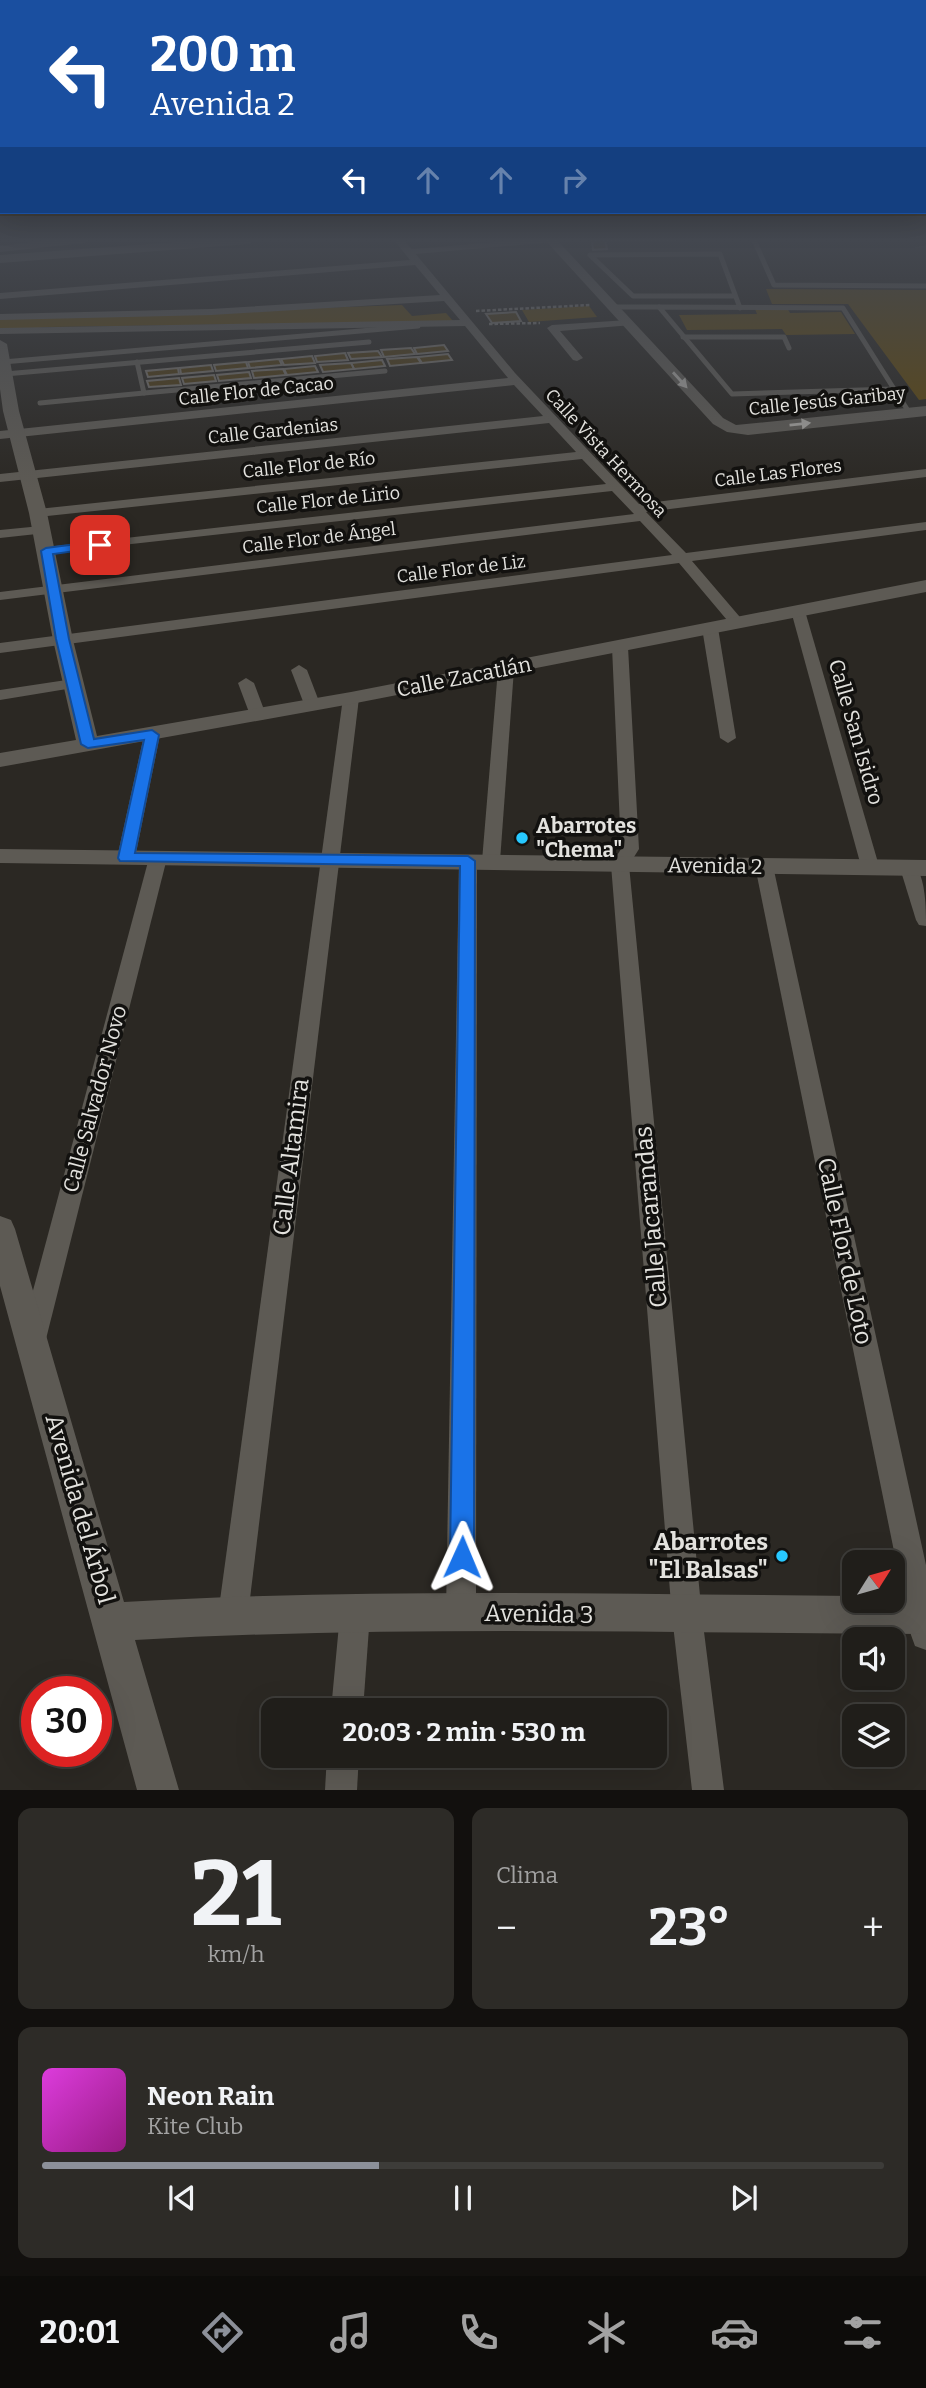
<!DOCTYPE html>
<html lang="es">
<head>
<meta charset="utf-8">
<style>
  :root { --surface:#201e1a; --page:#2d2b27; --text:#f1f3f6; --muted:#a2a2a2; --line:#3d3c39; --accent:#8c9099 }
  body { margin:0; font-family:Bitter,serif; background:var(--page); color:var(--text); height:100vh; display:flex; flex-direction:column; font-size:26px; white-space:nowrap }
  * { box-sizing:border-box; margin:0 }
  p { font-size:23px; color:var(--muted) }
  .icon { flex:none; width:38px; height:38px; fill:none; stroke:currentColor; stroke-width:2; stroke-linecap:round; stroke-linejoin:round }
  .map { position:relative; height:1790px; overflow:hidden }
  .sheet { display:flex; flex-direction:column; gap:18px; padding:18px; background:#12100e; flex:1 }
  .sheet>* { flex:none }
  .banner { position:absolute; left:0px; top:0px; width:928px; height:214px; box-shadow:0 7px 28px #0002,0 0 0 2px var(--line); background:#1a4fa0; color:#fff; overflow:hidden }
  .needle { width:46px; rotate:53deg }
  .controls { position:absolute; left:842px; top:1550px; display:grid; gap:14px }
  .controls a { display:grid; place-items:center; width:63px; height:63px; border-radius:14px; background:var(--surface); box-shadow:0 7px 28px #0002,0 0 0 2px var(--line); font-size:35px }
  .speed { position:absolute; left:21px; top:1676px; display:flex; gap:14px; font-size:35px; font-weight:700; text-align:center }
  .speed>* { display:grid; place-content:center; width:91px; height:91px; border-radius:50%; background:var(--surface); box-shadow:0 7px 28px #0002,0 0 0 2px var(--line); line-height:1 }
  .speed .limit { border:10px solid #d22; background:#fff; color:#111 }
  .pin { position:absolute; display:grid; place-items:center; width:60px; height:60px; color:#fff; margin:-30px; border-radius:14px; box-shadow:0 4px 10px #0006 }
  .me { position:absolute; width:77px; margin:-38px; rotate:1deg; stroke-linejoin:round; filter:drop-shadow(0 0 5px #0008) }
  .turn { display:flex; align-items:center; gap:24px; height:147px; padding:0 35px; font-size:32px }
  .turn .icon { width:91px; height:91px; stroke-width:2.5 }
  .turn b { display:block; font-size:49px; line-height:60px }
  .lanes { display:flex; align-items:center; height:66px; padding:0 35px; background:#0003; justify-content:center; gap:35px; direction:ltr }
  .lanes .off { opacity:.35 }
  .big { font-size:52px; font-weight:700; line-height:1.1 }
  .sheet .widget { flex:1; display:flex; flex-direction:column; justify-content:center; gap:10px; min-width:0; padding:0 24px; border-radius:14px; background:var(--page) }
  .sheet .dial { align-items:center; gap:0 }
  .dial b { font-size:91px; line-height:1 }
  .song { display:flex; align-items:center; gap:21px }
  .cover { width:84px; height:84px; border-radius:10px; background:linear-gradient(135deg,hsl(300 70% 55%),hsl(310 70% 35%)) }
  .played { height:7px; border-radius:4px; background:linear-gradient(90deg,var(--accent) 40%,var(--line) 40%) }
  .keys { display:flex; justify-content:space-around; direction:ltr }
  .heat { display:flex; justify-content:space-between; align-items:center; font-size:38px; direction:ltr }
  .sheet .tiles { flex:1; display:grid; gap:18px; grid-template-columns:1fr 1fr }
  .widget:last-child { grid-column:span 2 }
  .trip { position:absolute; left:261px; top:1698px; width:406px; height:70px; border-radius:14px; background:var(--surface); box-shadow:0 7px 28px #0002,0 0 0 2px var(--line); font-weight:700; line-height:70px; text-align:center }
  .dock { display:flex; height:112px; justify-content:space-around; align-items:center; background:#0d0c0a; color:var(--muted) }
  .dock .icon { width:49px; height:49px }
  .dock .selected { color:var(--accent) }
  .dock b { font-size:32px; color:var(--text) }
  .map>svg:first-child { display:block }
</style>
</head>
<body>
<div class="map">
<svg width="926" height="1790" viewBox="0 0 926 1790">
  <rect width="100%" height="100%" fill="#2b2823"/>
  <!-- green -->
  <g fill="#5f480f">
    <path d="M766,289L926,290V399L919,400L848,304H772Z"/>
    <path d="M402,305L412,316L446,313L453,321L48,327L0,332V319Z"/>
    <path d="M589,306L597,317L529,322L522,310Z"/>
    <path d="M787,308L790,313L841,312L855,334L786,335L782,329L687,330L679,315L757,314L755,309Z"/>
  </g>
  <!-- building -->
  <g fill="#4d3c16" stroke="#736f69" stroke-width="2">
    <path d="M592,240H676H605L607,249L593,250Z"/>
    <path d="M516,312L521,321L492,323L486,314Z"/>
    <path d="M444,345L448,351L417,354L414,348Z"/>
    <path d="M411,348L415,354L384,357L381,350Z"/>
    <path d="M378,351L382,357L351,359L348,353Z"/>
    <path d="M345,353L348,360L317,362L315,356Z"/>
    <path d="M448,354L452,360L422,363L418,357Z"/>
    <path d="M312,356L315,363L284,365L281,359Z"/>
    <path d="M417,357L421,363L390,366L387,359Z"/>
    <path d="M279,359L282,365L250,368L248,362Z"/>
    <path d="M382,360L385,366L354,369L351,363Z"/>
    <path d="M246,362L248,368L216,371L214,365Z"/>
    <path d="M351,363L354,369L323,372L320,365Z"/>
    <path d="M211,365L213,371L181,374L180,368Z"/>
    <path d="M315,366L318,372L287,375L284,369Z"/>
    <path d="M178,368L179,374L148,377L146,371Z"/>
    <path d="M283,369L286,375L254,378L252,371Z"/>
    <path d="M249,372L251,378L219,381L217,375Z"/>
    <path d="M214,375L216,381L184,384L182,378Z"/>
    <path d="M179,378L181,385L149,387L147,381Z"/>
  </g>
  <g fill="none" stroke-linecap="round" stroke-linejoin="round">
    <!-- path -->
    <g stroke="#797773" stroke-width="2.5" stroke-dasharray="3.5 2" stroke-linecap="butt">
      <path d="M476,311L590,305"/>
      <path d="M489,324L540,323"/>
    </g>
    <!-- service -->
    <g stroke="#5d5a54" stroke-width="5">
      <path d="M754,240L774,285L926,286"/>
      <path d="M409,252L547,240"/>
      <path d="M735,296H633L590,255L720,254L740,308"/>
      <path d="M614,307H659"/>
      <path d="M659,307L843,308L894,389L732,394Z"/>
      <path d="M683,337H784L789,348"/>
      <path d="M3,362L418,326"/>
      <path d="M137,362L144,393L385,371"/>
      <path d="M5,374L369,342"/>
      <path d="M894,389L909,412"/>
      <path d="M40,403L144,393"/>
    </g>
    <!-- minor -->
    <g fill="#5d5a54" fill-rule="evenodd">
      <path d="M49,240H89L84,243L0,252V246Z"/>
      <path d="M394,240H404L515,373L639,504L926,469V477L646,512L686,553L926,522V530L692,561L745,623L737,628L732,626L679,563L0,653V643L672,555L640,521L0,600V592L634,514L612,491L41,554L39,551L46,547L606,484L582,459L38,517L31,513L38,509L576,452L549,423L0,482V474L543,416L514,385L0,439V431L508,378L465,326L0,334V328L460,320L444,301L211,315L0,320V314L211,309L440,295L415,265L0,299V293L410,260Z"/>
      <path d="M628,320L633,323L632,325L560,331L583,358L577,361L573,360L547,328L552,325Z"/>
      <path d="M41,526L48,530L46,533L0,538V530Z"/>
      <path d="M798,607L805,611L879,866L877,870L870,872L861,866L791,611Z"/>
      <path d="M710,623L718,628L736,738L728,743L720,738L702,628Z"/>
      <path d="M620,642L628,647L639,849L629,865L702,1616L724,1790H692L672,1616L611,865L621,849L612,647Z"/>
      <path d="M506,664L514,669L500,861L491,867L482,861L498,669Z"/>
      <path d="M299,665L307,670L320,704L318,707H306L304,704L291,670Z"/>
      <path d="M246,678L254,683L266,715L264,719L258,720L250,715L238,683Z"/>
      <path d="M73,679L79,681L81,684L79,687L0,700V690Z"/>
      <path d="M351,693L359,698L248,1615L244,1626L233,1630L222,1626L218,1615L343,698Z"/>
      <path d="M152,730L160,735L135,858L126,864L117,858L144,735Z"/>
      <path d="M158,852L167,858L46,1339L42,1347L33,1350L24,1347L20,1339L149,858Z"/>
      <path d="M468,855L477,861L476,1613L472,1624L461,1628L450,1624L446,1613L459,861Z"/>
      <path d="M764,860L773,866L926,1565V1650L915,1646L911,1635L755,866Z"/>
      <path d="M909,862C926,867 926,909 926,926L919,925L916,920L900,868Z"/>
      <path d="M355,1599L366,1603L370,1614L363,1710H331L340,1614L344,1603Z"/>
      <path d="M327,1755H359L357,1790H325Z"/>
    </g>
    <!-- tertiary -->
    <g fill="#5d5a54" fill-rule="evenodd">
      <path d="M205,240H255L249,244L0,263V255Z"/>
      <path d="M545,240H557L723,418L736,425L926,406V416L748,435L727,432L713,424Z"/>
      <path d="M0,340L7,344L19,411L47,513L73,640L97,736L351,692L926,580V592L351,704L0,767V753L76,740L53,640L29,513L3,411L0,389Z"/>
      <path d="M0,849L926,860V876L0,863Z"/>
      <path d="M0,1216L11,1220L15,1229L124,1602C367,1588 611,1594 854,1596V1601H892V1596H926V1634C663,1633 398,1625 135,1640L179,1790H137L0,1286Z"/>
    </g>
  </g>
  <!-- one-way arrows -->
  <defs><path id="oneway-solid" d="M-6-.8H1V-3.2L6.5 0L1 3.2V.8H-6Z" transform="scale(1.75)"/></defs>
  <g fill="#a7a5a0">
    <use href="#oneway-solid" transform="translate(680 380) rotate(48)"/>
    <use href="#oneway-solid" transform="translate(800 424) rotate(-6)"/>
  </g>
  <!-- sky -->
  <linearGradient id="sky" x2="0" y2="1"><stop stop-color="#181613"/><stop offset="0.49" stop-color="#444850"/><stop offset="1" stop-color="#444850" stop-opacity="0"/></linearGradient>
  <rect width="926" height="490" fill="url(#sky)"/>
  <!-- route -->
  <path fill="#1a73e8" stroke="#114b97" stroke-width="2" d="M100,541L105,542V547L53,554L69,639L94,739L152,730L159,735L135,853L468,856L475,861L474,1557L470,1565L462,1569L453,1565L450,1557L460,866L120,861L118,858L144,740L88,748L81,744L56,639L41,551L46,548Z"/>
  <!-- markers -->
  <g fill="#27c8ff" stroke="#12110f" stroke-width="2.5">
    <circle cx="522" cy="838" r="7"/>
    <circle cx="782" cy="1556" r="7"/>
  </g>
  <g text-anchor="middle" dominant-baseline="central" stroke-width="7" stroke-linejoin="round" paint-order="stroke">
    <!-- far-street labels -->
    <g font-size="18" fill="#e3e2de" stroke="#12110f">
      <text transform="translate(256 391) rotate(-6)">Calle Flor de Cacao</text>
      <text transform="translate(827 401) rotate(-6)">Calle Jesús Garibay</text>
      <text transform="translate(273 431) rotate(-6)">Calle Gardenias</text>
      <text transform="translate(606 453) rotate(47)">Calle Vista Hermosa</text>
      <text transform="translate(309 465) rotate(-6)">Calle Flor de Río</text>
      <text transform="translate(778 473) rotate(-7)">Calle Las Flores</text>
      <text transform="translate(328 500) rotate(-6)">Calle Flor de Lirio</text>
      <text transform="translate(319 538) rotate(-7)">Calle Flor de Ángel</text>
      <text transform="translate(461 569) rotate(-7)">Calle Flor de Liz</text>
    </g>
    <!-- street labels -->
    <g font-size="21" fill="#e3e2de" stroke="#12110f">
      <text transform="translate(464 677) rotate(-11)">Calle Zacatlán</text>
      <text transform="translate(856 732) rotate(74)">Calle San Isidro</text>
      <text transform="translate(715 866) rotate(1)">Avenida 2</text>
      <text transform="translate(95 1099) rotate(-75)">Calle Salvador Novo</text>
    </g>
    <!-- poi labels -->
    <g font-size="21" font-weight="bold" fill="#e3e2de" stroke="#12110f" text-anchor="start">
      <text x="536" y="826">Abarrotes<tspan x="536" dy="24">"Chema"</tspan></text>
    </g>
    <!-- near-street labels -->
    <g font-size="24" fill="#e3e2de" stroke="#12110f">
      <text transform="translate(291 1157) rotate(-83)">Calle Altamira</text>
      <text transform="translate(651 1217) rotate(-95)">Calle Jacarandas</text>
      <text transform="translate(845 1251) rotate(78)">Calle Flor de Loto</text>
      <text transform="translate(80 1509) rotate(74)">Avenida del Árbol</text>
      <text transform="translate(539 1614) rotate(1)">Avenida 3</text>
    </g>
    <!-- near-poi labels -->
    <g font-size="24" font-weight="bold" fill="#e3e2de" stroke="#12110f" text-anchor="end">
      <text x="768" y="1542">Abarrotes<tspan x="768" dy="28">"El Balsas"</tspan></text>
    </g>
  </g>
</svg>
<div class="controls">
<a><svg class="needle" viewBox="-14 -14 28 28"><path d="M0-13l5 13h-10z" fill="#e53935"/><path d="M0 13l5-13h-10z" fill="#a2a2a2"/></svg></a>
<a><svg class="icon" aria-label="sound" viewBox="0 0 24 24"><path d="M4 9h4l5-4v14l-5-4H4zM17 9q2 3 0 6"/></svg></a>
<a><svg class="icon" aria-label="layers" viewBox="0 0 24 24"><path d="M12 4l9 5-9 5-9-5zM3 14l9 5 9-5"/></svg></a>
</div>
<div class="speed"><div class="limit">30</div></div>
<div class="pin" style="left:100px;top:545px;background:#d93025"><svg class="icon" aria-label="arrive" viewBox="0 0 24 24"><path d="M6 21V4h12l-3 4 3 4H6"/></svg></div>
<svg class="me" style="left:462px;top:1557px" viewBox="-20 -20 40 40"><path d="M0-17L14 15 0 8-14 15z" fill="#1a73e8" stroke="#fff" stroke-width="4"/></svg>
<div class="trip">20:03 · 2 min · 530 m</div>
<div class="banner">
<div class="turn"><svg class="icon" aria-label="left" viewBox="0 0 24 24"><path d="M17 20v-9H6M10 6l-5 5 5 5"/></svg><div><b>200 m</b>Avenida 2</div></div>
<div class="lanes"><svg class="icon" aria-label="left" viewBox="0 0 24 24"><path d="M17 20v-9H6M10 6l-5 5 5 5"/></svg><svg class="icon off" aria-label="ahead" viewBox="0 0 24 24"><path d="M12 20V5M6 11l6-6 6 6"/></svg><svg class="icon off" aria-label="ahead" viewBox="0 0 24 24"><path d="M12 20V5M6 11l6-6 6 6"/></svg><svg class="icon off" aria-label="right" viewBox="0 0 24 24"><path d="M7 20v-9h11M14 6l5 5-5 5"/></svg></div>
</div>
</div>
<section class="sheet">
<div class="tiles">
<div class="widget dial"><b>21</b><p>km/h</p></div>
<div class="widget"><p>Clima</p>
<div class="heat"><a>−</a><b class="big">23°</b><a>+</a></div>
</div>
<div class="widget">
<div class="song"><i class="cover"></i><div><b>Neon Rain</b><p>Kite Club</p></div></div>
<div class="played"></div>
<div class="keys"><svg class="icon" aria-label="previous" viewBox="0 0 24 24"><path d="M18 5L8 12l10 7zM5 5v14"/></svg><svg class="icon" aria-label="pause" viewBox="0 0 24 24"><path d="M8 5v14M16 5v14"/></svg><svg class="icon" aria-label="next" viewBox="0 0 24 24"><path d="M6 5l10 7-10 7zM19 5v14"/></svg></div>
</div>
</div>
</section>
<nav class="dock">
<b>20:01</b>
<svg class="icon selected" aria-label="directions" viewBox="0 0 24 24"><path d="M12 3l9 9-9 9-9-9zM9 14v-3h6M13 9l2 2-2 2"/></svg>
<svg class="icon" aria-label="music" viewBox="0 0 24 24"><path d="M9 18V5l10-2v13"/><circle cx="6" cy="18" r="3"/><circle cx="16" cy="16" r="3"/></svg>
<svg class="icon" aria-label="phone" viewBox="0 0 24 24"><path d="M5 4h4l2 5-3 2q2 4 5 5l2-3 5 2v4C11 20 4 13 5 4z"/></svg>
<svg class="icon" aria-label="climate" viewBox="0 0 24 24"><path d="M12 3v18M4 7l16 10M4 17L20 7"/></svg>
<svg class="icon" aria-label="car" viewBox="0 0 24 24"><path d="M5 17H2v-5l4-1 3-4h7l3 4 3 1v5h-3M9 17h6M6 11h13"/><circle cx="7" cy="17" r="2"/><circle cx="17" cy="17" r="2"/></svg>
<svg class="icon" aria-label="filters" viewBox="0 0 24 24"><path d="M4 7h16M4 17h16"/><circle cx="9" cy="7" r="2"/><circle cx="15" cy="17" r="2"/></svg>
</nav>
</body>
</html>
